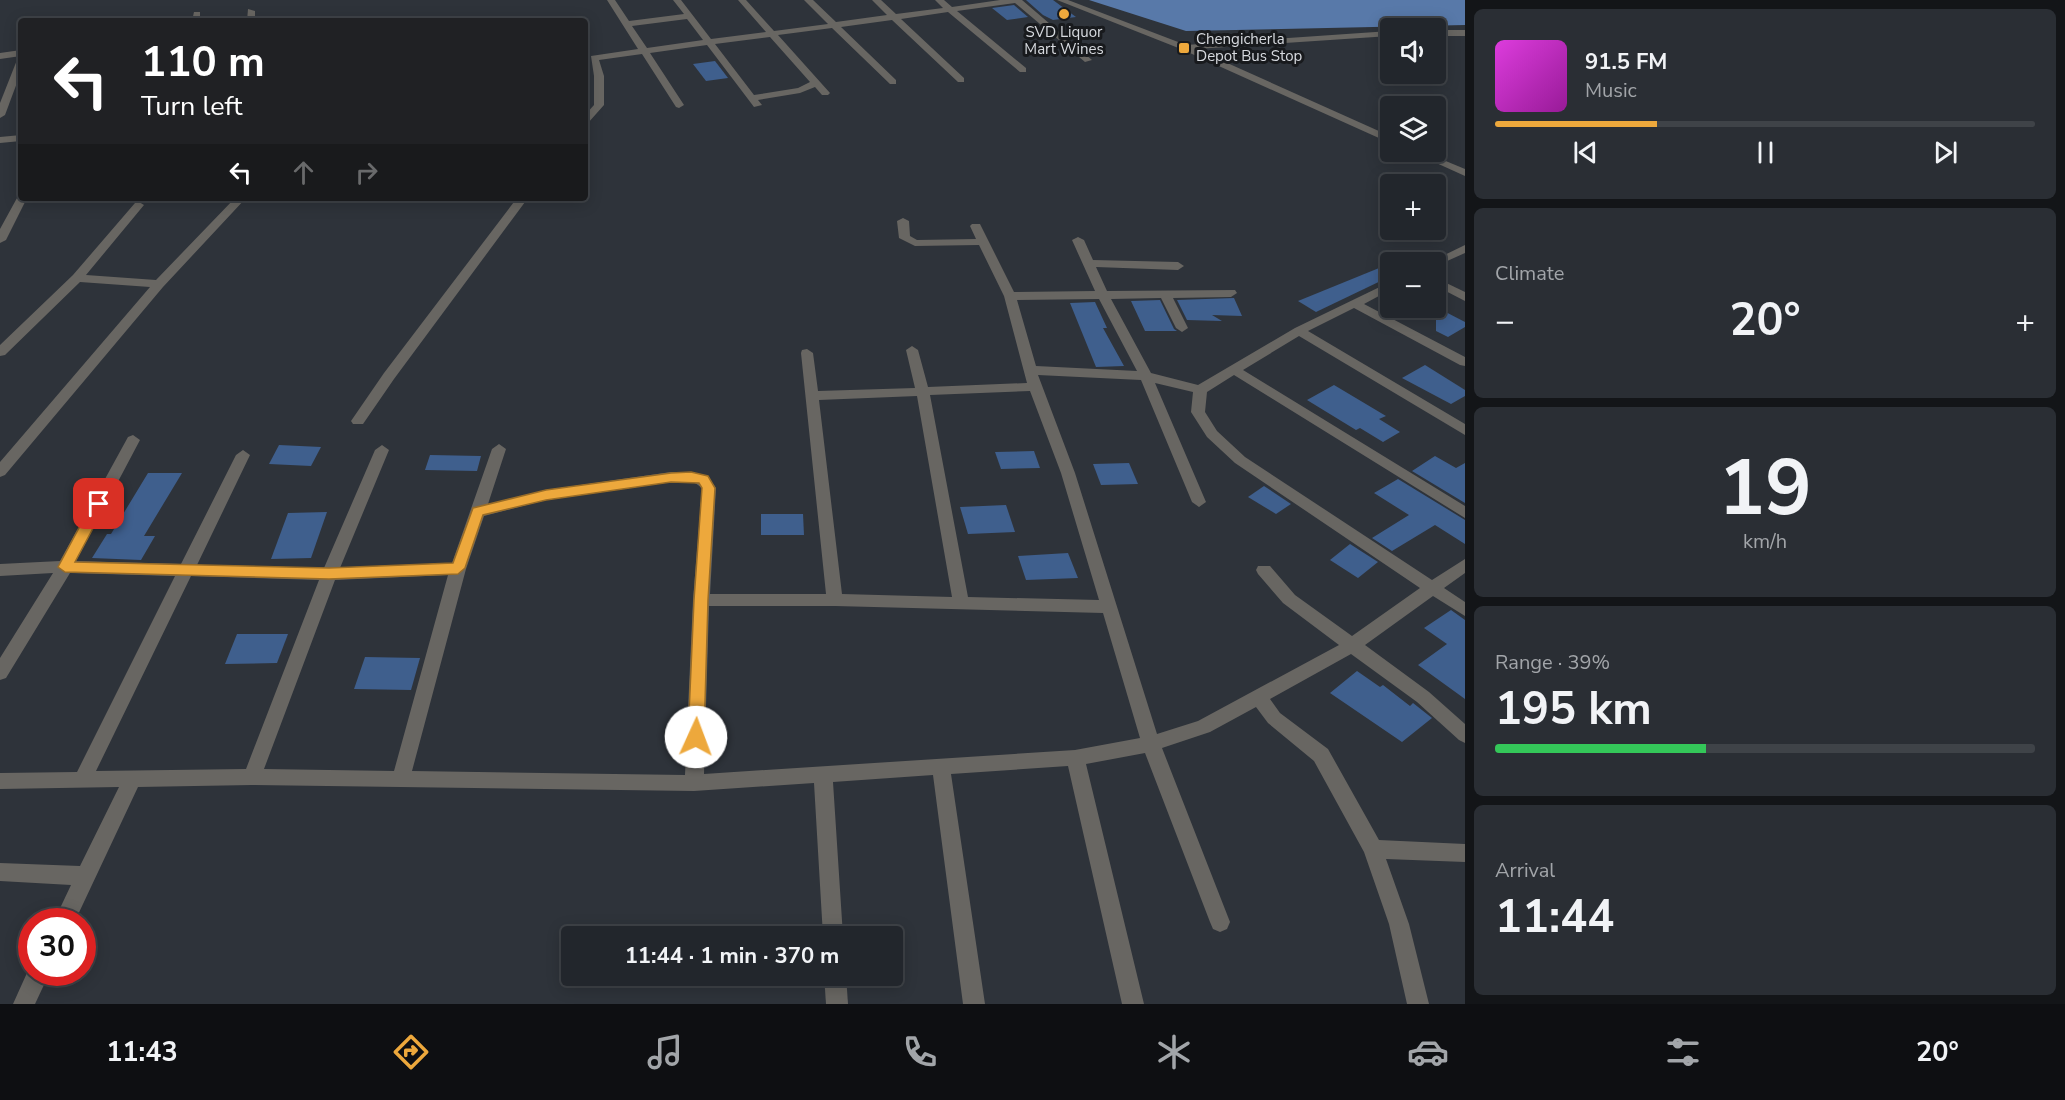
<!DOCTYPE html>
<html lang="en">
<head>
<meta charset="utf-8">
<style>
  :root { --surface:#22262c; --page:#2a2e34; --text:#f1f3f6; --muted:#a2a5a9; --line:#3f4348; --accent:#eda83c }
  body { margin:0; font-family:"Nunito Sans",sans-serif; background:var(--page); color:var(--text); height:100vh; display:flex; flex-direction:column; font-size:22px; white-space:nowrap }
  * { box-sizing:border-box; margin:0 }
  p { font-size:20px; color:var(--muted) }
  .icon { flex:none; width:33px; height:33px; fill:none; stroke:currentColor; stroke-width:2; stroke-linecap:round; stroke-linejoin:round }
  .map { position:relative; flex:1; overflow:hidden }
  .side { display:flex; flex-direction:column; gap:9px; padding:9px; background:#131518; width:600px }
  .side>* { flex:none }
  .guide { position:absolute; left:18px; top:18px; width:570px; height:183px; border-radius:6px; box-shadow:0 3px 15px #0003,0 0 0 2px var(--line); background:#202124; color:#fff; overflow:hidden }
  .tools { position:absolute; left:1380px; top:18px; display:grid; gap:12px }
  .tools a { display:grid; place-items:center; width:66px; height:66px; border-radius:6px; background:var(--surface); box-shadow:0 3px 15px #0003,0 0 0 2px var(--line); font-size:30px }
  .speed { position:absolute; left:18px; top:908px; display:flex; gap:12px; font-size:30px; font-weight:700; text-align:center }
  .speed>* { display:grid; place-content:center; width:78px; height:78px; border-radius:50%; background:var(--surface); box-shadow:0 3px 15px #0003,0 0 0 2px var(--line); line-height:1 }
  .speed .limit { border:9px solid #d22; background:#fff; color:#111 }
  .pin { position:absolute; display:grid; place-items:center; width:51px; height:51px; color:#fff; margin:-26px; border-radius:12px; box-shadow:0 3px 9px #0006 }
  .me { position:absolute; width:66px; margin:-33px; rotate:2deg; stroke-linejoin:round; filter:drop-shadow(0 0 4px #0008) }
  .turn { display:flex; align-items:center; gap:21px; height:126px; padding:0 24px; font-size:27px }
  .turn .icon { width:78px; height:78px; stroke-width:2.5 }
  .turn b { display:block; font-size:42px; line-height:51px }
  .lanes { display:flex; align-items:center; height:57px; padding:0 24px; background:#0003; justify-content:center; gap:30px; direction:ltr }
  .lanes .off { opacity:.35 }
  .big { font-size:45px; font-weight:700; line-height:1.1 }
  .side .widget { flex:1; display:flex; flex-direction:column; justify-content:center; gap:9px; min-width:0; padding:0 21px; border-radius:9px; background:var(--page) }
  .side .dial { align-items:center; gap:0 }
  .dial b { font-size:78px; line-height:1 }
  .song { display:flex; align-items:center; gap:18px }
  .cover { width:72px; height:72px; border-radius:9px; background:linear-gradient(135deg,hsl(300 70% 55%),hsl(300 70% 35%)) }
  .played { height:6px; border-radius:3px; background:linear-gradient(90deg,var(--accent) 30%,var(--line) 30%) }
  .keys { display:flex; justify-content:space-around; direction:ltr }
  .heat { display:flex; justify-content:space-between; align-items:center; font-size:33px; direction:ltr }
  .charge { height:9px; border-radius:4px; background:linear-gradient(90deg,#34c759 39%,var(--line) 0) }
  .trip { position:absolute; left:561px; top:926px; width:342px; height:60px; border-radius:6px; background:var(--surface); box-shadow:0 3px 15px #0003,0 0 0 2px var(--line); font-weight:700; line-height:60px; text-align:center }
  .tab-bar { display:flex; height:96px; justify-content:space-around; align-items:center; background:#0e0f12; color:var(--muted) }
  .tab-bar .icon { width:42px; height:42px }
  .tab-bar .current { color:var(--accent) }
  .tab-bar b { font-size:27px; color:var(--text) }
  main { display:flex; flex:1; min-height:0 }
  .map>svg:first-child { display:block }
</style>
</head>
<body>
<main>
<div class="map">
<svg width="1465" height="1004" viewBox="0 0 1465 1004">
  <rect width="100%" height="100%" fill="#2e333a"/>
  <!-- water -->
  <path fill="#5879a9" d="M1089,0H1465V25L1186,31Z"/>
  <!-- building -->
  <g fill="#3f5f8d">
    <path d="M1026,0H1053L1076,17L1053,20L1043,15Z"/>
    <path d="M1014,5L1028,17L1007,20L992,8Z"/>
    <path d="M715,61L728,78L706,81L693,64Z"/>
    <path d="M1384,266L1389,277L1316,312L1298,301Z"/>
    <path d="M1234,298L1242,316L1212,315L1222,321L1187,320L1177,300Z"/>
    <path d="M1160,300L1174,329L1177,331H1145L1131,301Z"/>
    <path d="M1095,302L1107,328H1103L1124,366L1096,367L1070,303Z"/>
    <path d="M1436,307L1465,322V327L1448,337L1436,331Z"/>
    <path d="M1425,365L1465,390V396L1451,404L1402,378Z"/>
    <path d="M1334,385L1386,416L1379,419L1400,432L1383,442L1360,428L1356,430L1307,400Z"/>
    <path d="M279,445L321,447L311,466L269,464Z"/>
    <path d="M1034,451L1040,468L1001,469L995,452Z"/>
    <path d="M430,455L481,456L477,471L425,470Z"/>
    <path d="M1435,456L1456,468L1465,463V503L1412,471Z"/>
    <path d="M1129,463L1138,484L1101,485L1093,464Z"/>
    <path d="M148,473H182L144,536H155L141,560L92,558L107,534H111Z"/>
    <path d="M1398,479L1465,520V544L1435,525L1392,551L1372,538L1409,515L1374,493Z"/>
    <path d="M1264,486L1291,504L1276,514L1248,497Z"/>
    <path d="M1006,505L1015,532L968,534L960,507Z"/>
    <path d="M327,512L311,558L271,559L288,513Z"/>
    <path d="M761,514H803L804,535H761Z"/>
    <path d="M1350,544L1378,562L1358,578L1330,560Z"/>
    <path d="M1068,553L1078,578L1026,580L1018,556Z"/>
    <path d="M1451,610L1465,620V699L1418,665L1447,644L1424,628Z"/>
    <path d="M237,634H288L277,663L225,664Z"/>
    <path d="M365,657L420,658L411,690L354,689Z"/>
    <path d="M1357,671L1380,687L1383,685L1410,706L1413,703L1432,718L1402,742L1330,693Z"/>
  </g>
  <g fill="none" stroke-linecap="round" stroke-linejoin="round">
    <!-- minor -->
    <g fill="#686662" fill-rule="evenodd">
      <path d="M607,0H615L629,21L684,14L673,0H681L711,39L766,32L738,0H746L774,31L828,24L804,0H813L836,22L887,15L872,0H881L896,14L943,8L935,0H944L952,7L1000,0H1022L1092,60L1085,62L1015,3L957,11L1026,68V72H1020L948,12L901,19L964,78V82H958L892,20L841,27L896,80V84H890L832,28L778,35L830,93L828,95H822L815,87L800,93L758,100L762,105L754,107L707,45L650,53L684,105L679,108L676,107L642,54L599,60L604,76V105L588,123L585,124V115L594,105V76L591,56L638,49ZM687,19L703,40L647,48L632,26ZM770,37L810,82L798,88L754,95L715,44Z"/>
      <path d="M1057,0H1068L1186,45L1390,31V36L1196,49L1390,136V143L1181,49Z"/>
      <path d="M248,9L255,11V21H247Z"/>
      <path d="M194,12H200V21H192Z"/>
      <path d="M130,17L133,18L134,21H126Z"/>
      <rect x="1436" y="30" width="29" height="6"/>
      <path d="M21,50V56L0,59V53Z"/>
      <path d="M21,57V72L5,115L0,118V103L17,60Z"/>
      <path d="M21,135V141L0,143V137Z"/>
      <path d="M1412,152H1424L1465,169V176Z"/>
      <path d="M21,195V198H27L6,240L0,243V229L17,198Z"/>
      <path d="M235,198H246L163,287L5,475L0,477V462L150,287L80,282L5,355L0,356V345L73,275L135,203L139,202L144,205L86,275L156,280Z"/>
      <path d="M517,198H528L394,379L363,424H353L351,421L384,373Z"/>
      <path d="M903,218L909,221L910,236L917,240L976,239L970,226L972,224H980L1014,292L1095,291L1072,240L1078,237L1084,240L1093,260L1178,262L1184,266L1178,270L1096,267L1107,291L1235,290L1237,293L1231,297L1173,298L1188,328L1182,332L1176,328L1161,298L1111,299L1151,373L1198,385L1295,328L1390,282V290L1364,304L1465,357V366L1460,365L1354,308L1308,331L1465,424V435L1299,336L1243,370L1465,506V518L1234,375L1207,392L1205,412L1217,431L1245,457L1432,580L1465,559V573L1444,588L1465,602V616L1433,596L1365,645L1429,692L1465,724V743L1459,740L1417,702L1351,654L1270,699L1280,713L1328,749L1379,840L1465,844V862L1386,859L1409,924L1429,1004H1407L1389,924L1364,852L1314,761L1268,723L1256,707L1210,732L1162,748L1230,922L1227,929L1220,932L1213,929L1210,922L1145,753L1086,764L1144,1004H1122L1068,766L951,774L985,1004H963L933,775L833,782L843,936H823L814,783L694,791L252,785L138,787L75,921H54L71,885L0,881V863L80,866L119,787L0,789V773L77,772L175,576L70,573L6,678L0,680V658L53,573L0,576V564L60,561L128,437L133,435L140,440L76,561L181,564L236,455L243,450L250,455L197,565L324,568L375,450L382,445L389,450L340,568L452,563L492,449L499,444L506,449L488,504L546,490L671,472C690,472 706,471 716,488L710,594H826L801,353L802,350L807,349L813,353L818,391L915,388L906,350L912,346L918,350L928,387L1027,383L1004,296L979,245L915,246L899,238L897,221ZM1099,299L1137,371L1036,366L1017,300ZM1038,375L1141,380L1192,502L1199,507L1206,502L1155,383L1193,392L1191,412L1207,437L1235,463L1420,588L1352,636L1295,595L1270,566H1258L1256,570L1258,574L1283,603L1339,645L1198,721L1157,734L1075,473ZM1030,391L1061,473L1099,600L968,597L930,395ZM917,396L952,597L842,594L819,400ZM671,482C682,482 695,479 702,489L693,600L685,775L412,771L466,569L484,516L546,500ZM448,575L394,771L264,769L335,580ZM191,576L319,580L246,769L96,771ZM709,606H835L1103,613L1140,738L1075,750L704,774Z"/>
      <path d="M1465,245V253L1436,266V262H1430Z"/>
      <path d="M1436,278L1465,292V301L1436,286Z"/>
      <path d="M31,964L32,972H50L35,1004H13Z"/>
      <path d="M824,975H846L848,1004H826Z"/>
    </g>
  </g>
  <!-- route -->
  <path fill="#eda83c" stroke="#9a6d27" stroke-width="1.5" d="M691,472L708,476L715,488L708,600L704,737L702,742L696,744L690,742L688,737L694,600L702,488L699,483L671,482L546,500L483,515L465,568L458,574L329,579L65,572L58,567L94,500L99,499L106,504L75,562L329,568L453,563L473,508L546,490L671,473Z"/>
  <!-- markers -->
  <g fill="#eda83c" stroke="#181a1d" stroke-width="2">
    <circle cx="1064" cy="14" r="6"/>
    <rect x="1178" y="42" width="12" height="12" rx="3"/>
  </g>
  <g text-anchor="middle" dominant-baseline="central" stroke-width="6" stroke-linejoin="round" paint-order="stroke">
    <!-- far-poi labels -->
    <g font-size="15" fill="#d7dadf" stroke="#181a1d">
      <text x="1064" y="32">SVD Liquor<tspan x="1064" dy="17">Mart Wines</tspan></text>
      <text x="1196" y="39" text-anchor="start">Chengicherla<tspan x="1196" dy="17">Depot Bus Stop</tspan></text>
    </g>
  </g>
</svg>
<div class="tools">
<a><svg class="icon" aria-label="sound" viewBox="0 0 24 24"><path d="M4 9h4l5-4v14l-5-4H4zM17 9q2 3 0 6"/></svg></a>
<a><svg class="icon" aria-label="layers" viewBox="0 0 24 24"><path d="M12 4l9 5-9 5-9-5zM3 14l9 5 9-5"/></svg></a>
<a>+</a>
<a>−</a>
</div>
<div class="speed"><div class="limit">30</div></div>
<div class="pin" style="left:99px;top:504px;background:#d93025"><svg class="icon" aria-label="arrive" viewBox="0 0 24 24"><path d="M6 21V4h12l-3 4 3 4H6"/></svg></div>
<svg class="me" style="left:696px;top:737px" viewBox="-20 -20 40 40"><circle r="19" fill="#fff"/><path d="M0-13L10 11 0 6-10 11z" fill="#eda83c"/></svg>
<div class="trip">11:44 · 1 min · 370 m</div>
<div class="guide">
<div class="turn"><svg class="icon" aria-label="left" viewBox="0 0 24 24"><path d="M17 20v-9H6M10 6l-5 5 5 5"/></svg><div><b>110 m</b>Turn left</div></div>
<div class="lanes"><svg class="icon" aria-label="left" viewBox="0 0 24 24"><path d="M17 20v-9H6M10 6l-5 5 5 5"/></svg><svg class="icon off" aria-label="ahead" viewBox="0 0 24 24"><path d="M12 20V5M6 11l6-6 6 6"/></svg><svg class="icon off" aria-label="right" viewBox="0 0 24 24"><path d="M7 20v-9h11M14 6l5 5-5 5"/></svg></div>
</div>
</div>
<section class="side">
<div class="widget">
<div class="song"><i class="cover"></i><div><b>91.5 FM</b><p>Music</p></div></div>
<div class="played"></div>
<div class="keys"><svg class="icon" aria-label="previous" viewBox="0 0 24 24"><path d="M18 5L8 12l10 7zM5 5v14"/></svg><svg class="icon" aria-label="pause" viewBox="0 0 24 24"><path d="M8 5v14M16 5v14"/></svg><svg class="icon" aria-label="next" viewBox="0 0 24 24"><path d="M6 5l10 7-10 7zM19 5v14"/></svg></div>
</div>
<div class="widget"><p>Climate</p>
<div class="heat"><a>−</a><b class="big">20°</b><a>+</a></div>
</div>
<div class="widget dial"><b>19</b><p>km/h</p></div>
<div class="widget"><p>Range · 39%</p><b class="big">195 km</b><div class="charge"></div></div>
<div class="widget"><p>Arrival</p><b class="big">11:44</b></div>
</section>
</main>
<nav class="tab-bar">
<b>11:43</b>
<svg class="icon current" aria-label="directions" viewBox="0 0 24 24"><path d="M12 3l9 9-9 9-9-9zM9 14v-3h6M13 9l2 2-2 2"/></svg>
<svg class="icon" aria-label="music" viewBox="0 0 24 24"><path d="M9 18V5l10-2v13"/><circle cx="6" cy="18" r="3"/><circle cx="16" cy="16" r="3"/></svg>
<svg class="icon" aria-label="phone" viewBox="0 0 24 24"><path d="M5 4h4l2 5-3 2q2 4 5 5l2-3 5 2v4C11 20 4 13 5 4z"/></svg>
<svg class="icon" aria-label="climate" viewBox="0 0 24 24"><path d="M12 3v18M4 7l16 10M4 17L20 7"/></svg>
<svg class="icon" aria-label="car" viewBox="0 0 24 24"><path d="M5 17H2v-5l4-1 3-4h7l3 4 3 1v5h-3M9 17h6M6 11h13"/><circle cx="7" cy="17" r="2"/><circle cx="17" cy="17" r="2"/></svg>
<svg class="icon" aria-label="filters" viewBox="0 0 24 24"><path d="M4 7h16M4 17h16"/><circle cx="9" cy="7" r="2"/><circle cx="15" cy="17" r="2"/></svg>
<b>20°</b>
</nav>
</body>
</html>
